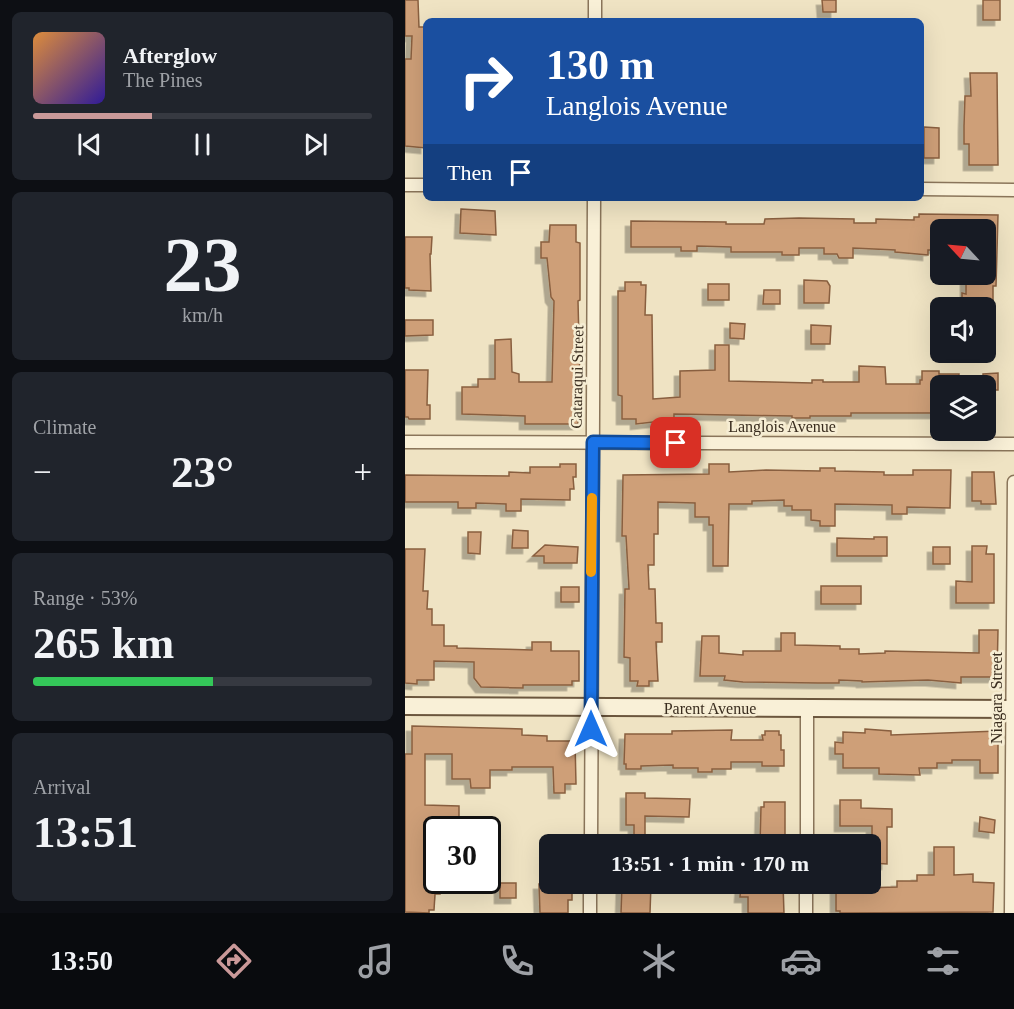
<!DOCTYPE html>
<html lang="en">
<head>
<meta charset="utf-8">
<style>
  :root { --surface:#171b24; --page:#20242c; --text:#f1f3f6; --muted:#9ea1a6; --line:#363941; --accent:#ca9999 }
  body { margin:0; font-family:Georgia,serif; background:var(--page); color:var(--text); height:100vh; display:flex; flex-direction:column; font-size:22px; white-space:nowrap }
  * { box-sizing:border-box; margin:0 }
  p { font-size:20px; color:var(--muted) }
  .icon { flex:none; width:33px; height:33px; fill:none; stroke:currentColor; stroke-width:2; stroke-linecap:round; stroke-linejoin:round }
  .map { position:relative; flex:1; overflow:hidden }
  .side { display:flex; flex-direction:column; gap:12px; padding:12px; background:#0d0f14; width:405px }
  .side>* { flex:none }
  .banner { position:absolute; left:18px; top:18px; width:501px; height:183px; border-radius:9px; box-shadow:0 6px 24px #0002; background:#1a4fa0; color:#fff; overflow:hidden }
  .needle { width:39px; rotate:296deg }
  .fabs { position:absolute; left:525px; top:219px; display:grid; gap:12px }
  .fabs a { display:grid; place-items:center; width:66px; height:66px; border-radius:9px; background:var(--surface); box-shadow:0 6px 24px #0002; font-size:30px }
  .speed { position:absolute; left:18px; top:816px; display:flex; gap:12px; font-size:30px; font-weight:700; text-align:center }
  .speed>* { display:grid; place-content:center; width:78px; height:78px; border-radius:50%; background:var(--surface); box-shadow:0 6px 24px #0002; line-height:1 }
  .speed .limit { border:3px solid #111; border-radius:9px; background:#fff; color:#111 }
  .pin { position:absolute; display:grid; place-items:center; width:51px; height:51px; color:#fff; margin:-26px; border-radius:12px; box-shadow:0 3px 9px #0006 }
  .me { position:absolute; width:66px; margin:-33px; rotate:0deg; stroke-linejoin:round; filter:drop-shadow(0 0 4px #0008) }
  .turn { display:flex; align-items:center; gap:21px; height:126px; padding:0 24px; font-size:27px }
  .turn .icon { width:78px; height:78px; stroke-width:2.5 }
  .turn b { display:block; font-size:42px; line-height:51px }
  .then { display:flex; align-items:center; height:57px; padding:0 24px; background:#0003; gap:12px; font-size:22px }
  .big { font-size:45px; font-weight:700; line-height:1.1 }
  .side .widget { flex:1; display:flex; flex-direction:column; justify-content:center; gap:9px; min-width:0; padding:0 21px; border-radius:9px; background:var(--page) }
  .side .dial { align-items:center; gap:0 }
  .dial b { font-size:78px; line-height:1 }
  .song { display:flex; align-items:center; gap:18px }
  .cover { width:72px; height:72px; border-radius:9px; background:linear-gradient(135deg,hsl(30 70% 55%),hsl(250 70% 35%)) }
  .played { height:6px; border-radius:3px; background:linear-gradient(90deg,var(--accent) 35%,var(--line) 35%) }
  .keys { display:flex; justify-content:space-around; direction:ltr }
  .heat { display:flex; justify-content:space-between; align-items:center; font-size:33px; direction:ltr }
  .charge { height:9px; border-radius:4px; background:linear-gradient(90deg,#34c759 53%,var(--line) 0) }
  .trip { position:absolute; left:134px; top:834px; width:342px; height:60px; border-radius:9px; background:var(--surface); box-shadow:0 6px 24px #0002; font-weight:700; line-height:60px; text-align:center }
  .tabs { display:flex; height:96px; justify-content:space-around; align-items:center; background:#090b0e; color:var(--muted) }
  .tabs .icon { width:42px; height:42px }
  .tabs .selected { color:var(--accent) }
  .tabs b { font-size:27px; color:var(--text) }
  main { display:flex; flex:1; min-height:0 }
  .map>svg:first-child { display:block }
</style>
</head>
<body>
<main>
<section class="side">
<div class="widget">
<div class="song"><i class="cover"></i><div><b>Afterglow</b><p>The Pines</p></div></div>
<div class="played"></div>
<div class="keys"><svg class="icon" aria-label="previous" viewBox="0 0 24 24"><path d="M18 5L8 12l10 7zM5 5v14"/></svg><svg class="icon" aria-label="pause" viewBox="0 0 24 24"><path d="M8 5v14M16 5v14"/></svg><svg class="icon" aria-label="next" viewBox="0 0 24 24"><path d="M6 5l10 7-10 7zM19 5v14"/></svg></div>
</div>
<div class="widget dial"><b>23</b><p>km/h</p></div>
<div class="widget"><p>Climate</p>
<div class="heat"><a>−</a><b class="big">23°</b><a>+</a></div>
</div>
<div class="widget"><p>Range · 53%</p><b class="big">265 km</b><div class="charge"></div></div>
<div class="widget"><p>Arrival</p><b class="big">13:51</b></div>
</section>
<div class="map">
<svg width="609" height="913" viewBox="0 0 609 913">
  <defs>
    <filter id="shadow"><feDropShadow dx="-5.5" dy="5.5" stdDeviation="0" flood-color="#0004"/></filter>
  </defs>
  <rect width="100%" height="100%" fill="#efe3c3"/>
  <!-- building -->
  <g fill="#ce9f78" stroke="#895f3f" stroke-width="1.5" filter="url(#shadow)">
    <path d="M0,0H13L14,27H21V148L0,146V59H6L7,36H0Z"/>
    <path d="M417,0H431V12H418Z"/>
    <rect x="578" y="0" width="17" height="20"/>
    <path d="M565,73H592L593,165H564V144H559V126L560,96H566Z"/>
    <path d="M519,127L534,128V158H519Z"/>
    <path d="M56,209L90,211L91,235L55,233Z"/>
    <path d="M514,214L593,215L591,286H588V308H557V293L561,294V274H580V230H536V248H527V250H523V255L490,252V250L448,248V258H434L432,254H419V248H394V255H377V252H326V247L292,246V251H276V247H226V221L321,222V224H359L360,219L394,218L449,219V223H471V219L509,220V217H514Z"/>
    <path d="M145,225H171V242L175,243V300L173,301L175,382H173V424H120V416L57,414V387H73V379H90V340L106,339L107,372L114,374V382H147L149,301L146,297L142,258H136V242H144Z"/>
    <path d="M0,237H27L26,254H25L26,291L4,290V288H0Z"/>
    <path d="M399,280L422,281L425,286L424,303H399Z"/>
    <path d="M220,282H236V285H241L240,315H247L248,399L275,397V371L310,370V345H324V381L407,383V380H418V382H454V366L480,367L481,384H515V380H517V371H534V374H554L553,386H536V413H446V416H405V418H387V416L269,414V418L266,420L231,424V419H217V396L213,395V291H220Z"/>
    <rect x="303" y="284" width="21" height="16"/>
    <path d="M359,290H375V304H358Z"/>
    <path d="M0,320H28V335L0,336Z"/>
    <path d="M325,323L340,324L339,339L325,338Z"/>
    <path d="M406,325L426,326L425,344H406Z"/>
    <path d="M0,370H23L22,405H25V419H4L3,417H0Z"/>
    <path d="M593,373V390H580V386H578V374Z"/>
    <path d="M155,464H171V477H168L169,489H165V500L116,499V511H101V504L71,503V508H53V502H0V475L104,476V472L125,473V467H155Z"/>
    <path d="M304,464H324V472L361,470L415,471V468H430V471L479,472V475H508V470H546L545,508L502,507V514H487V505L430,504V526H415V521L406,520V510H387V506H379V500L347,501V504H324L323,566H308V525H304V517H290V503L253,502V534H249V565H243L244,589H250L251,623H257V642H251L253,681H244V686H232L233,681H225V658L219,657L220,589H224L221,536H217L218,475L304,474Z"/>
    <path d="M567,472H589L591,504H576V501H567Z"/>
    <path d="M108,530L123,531V548H107Z"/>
    <path d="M63,532H76L75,554L63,553Z"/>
    <path d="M469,537H482V556H432V538L469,539Z"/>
    <path d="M140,545L173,547L172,563H139V556H128Z"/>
    <path d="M567,546H582L581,554H589V603H551V581L567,582Z"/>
    <rect x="528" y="547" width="17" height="17"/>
    <path d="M0,549H20L18,591H23L22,609H27V625H39V646H52V648L127,650V642H146V651H174V681H167V685H118V688L76,687L69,678V662L29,661V680H12V684L0,683Z"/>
    <rect x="416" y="586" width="40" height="18"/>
    <rect x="156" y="587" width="18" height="15"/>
    <path d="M574,630H593L592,677H556V683L523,680L457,682V681L434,680V683H413L338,682L319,680L320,676H295L297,636H314V653L338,655V651H376V633H390V645L435,646V649H454V654L480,653V651L574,653Z"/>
    <path d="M7,726L117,729V735L142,736V741H170L171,784H160V793H149L148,767H107V770H85V788H66L65,779H47V754H20V805L54,806V825H32V880H35V894H30L29,910H24V913L0,912V754H7Z"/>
    <path d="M460,729L486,731V735L593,731V773H575V760H547V763H532V768H514L515,775L474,774V768H438V754H430V742L438,743V732L460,733Z"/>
    <path d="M327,730L326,740H358L357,735H360V731H374V735H376V750H379V766H357V762H326V769H307V772H293V768H268V765L236,766V769H221V764H219L220,734H267V731Z"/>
    <path d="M221,793H240V798L285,799L284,817L240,816V844H229V825H221Z"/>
    <path d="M435,800H456V808L487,809V827H482V864L467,863V826H435Z"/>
    <path d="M359,802H380V844H355L356,807H359Z"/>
    <path d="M575,817L590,820L589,833L574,831Z"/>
    <path d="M529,847H549V875L568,874V882L589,883L588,912L435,913V911H431V884H454V888L492,887V881H512V875H529Z"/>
    <rect x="95" y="883" width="16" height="15"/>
    <path d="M134,884H163V889H167V900H163V913H135Z"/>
    <path d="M217,884H246L245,913H216Z"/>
    <path d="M336,884H378L379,913H343V897H335Z"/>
  </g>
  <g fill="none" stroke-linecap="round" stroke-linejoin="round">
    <!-- street casing -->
    <g stroke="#8a755a" stroke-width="15">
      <g id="street">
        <path d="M190,21V0"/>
        <path d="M0,185H21"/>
        <path d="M516,189L609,190"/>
        <path d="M0,442L609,444"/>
        <path d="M186,844L189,198"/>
        <path d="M402,844V708"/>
        <path d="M185,913V884"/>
        <path d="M401,913V884"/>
        <path d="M606,913L609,482"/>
      </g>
    </g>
    <!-- secondary casing -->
    <g stroke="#6b563d" stroke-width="20">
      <path id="secondary" d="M0,706L609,709"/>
    </g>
    <!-- street -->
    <use href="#street" stroke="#f9f0d7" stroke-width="12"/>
    <!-- secondary -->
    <use href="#secondary" stroke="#f9f0d7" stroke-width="16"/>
  </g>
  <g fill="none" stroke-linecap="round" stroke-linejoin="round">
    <!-- route casing -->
    <g stroke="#114b97" stroke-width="15">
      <path id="route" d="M186,729L188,442L271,443"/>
    </g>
    <!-- route -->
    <use href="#route" stroke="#1a73e8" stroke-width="10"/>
    <!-- slow -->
    <path stroke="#f59e0b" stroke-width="10" d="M186,572L187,498"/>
  </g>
  <g text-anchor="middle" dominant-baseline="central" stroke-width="5" stroke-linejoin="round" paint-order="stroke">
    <!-- street labels -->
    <g font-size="16" fill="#392c1e" stroke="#f6edd3">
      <text transform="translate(172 377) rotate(-89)">Cataraqui Street</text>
      <text x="377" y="426">Langlois Avenue</text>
      <text transform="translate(591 698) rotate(-90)">Niagara Street</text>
      <text x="305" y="708">Parent Avenue</text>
    </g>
  </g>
</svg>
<div class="fabs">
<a><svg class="needle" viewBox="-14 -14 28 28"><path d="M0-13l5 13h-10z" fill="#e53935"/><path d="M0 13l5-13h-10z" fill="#9ea1a6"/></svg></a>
<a><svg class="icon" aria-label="sound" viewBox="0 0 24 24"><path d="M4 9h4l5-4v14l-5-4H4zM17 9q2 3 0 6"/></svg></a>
<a><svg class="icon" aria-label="layers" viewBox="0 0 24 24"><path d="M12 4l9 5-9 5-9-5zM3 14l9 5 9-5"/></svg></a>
</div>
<div class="speed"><div class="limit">30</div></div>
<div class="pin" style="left:271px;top:443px;background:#d93025"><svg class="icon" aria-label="arrive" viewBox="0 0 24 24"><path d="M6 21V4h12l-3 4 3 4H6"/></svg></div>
<svg class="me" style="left:186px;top:729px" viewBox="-20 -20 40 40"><path d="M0-17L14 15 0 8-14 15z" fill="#1a73e8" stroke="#fff" stroke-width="4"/></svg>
<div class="trip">13:51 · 1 min · 170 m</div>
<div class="banner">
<div class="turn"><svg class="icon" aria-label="right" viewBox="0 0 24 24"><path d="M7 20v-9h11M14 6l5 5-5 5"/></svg><div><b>130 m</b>Langlois Avenue</div></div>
<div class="then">Then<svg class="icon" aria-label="arrive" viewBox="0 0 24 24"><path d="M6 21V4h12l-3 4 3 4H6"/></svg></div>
</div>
</div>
</main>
<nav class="tabs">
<b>13:50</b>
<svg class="icon selected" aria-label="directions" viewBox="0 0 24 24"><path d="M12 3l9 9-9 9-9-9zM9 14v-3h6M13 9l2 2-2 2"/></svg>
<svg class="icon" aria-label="music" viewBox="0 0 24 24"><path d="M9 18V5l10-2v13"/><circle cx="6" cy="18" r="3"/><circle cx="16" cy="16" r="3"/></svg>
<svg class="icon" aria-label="phone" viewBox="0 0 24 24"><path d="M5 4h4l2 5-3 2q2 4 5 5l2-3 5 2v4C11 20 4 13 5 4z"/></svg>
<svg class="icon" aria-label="climate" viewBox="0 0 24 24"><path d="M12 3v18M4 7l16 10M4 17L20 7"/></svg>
<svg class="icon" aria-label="car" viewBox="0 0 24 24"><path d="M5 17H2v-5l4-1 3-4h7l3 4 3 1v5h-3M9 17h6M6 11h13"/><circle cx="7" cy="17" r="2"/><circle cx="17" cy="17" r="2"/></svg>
<svg class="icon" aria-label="filters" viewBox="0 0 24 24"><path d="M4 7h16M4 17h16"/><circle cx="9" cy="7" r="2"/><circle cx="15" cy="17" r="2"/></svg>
</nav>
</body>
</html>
